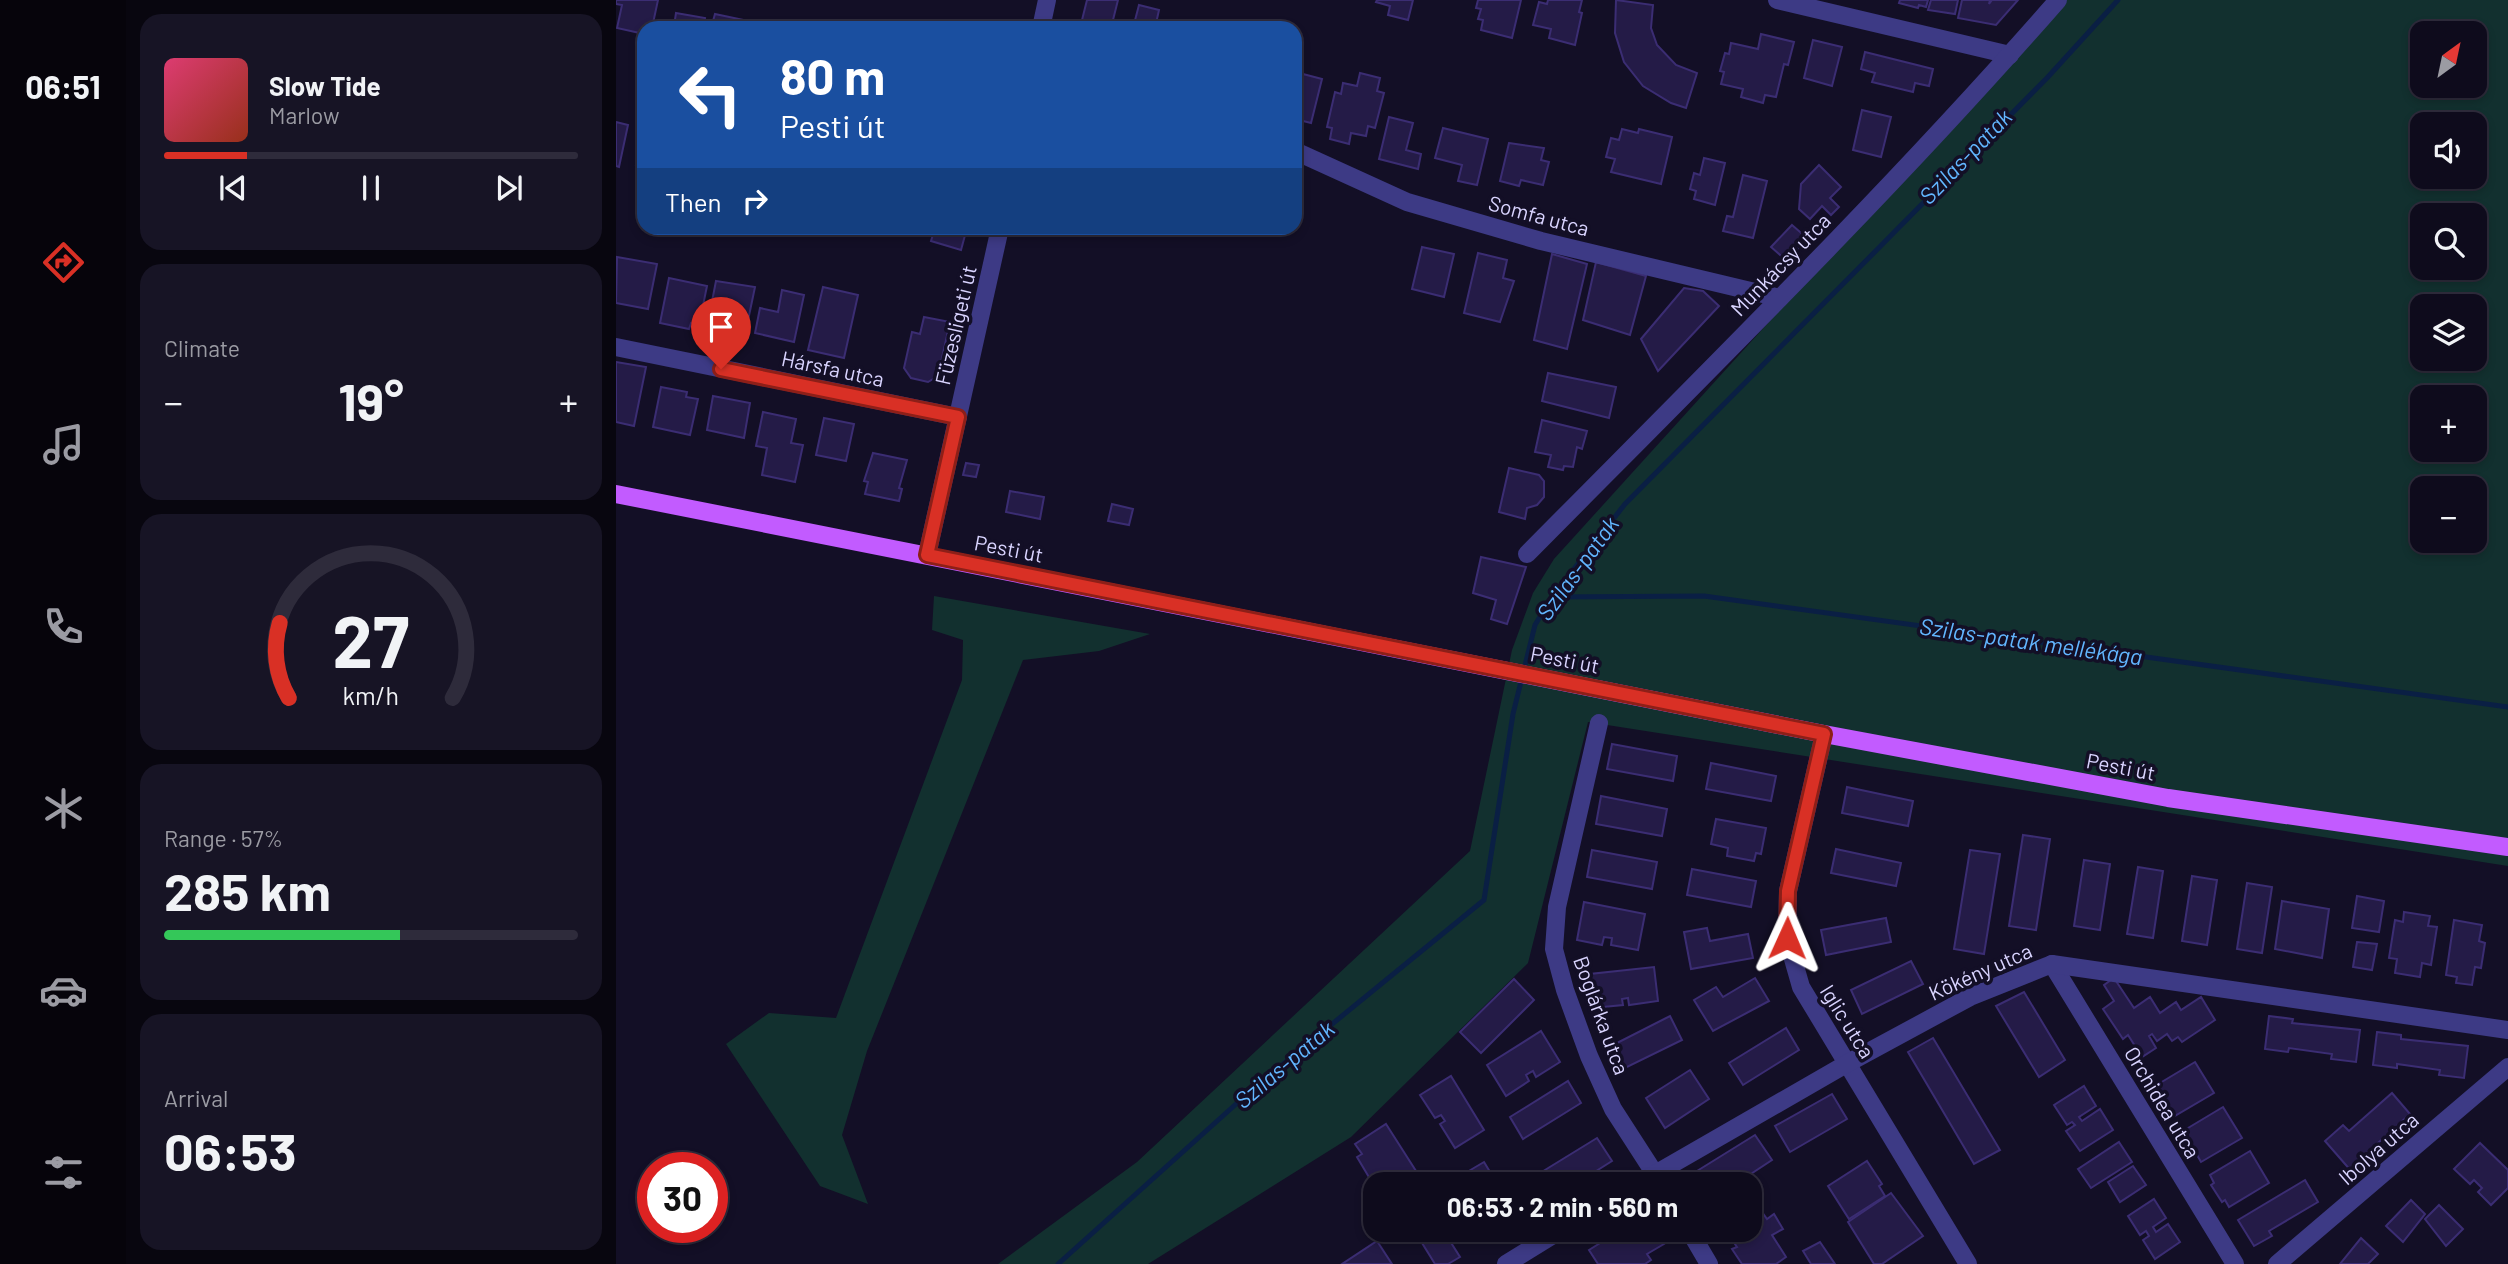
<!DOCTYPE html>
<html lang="en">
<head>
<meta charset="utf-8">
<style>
  :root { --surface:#0e0b1c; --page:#171425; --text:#f1f3f6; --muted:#9b9ba3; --line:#2e2b3b; --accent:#d93025 }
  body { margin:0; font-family:Barlow,sans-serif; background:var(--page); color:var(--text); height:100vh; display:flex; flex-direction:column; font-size:26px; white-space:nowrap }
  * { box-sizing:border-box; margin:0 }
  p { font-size:23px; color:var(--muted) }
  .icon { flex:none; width:38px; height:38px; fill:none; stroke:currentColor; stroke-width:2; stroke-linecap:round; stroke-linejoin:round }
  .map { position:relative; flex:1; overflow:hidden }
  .panel { display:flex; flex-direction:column; gap:14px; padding:14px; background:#08060f; width:490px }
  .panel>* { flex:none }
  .top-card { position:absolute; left:21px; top:21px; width:665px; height:214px; border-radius:21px; box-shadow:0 4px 10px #0003,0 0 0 2px var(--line); background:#1a4fa0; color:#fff; overflow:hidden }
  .needle { width:46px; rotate:33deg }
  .controls { position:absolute; left:1794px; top:21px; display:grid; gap:14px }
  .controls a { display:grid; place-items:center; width:77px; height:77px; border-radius:14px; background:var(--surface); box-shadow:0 4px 10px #0003,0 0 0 2px var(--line); font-size:35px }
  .speed { position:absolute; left:21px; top:1152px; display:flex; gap:14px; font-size:35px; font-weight:700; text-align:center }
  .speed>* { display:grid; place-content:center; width:91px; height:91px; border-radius:50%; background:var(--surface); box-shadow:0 4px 10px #0003,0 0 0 2px var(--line); line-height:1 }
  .speed .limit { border:10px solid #d22; background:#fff; color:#111 }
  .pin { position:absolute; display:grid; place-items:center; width:60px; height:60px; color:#fff; margin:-72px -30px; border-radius:50% 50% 50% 0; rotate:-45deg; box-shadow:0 0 7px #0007 }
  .pin .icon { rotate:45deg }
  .me { position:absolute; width:77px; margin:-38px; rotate:1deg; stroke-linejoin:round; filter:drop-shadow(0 0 5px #0008) }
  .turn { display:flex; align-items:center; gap:24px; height:147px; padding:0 28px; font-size:32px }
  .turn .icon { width:91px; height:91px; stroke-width:2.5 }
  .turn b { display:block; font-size:49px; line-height:60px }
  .then { display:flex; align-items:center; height:66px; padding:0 28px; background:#0003; gap:14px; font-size:26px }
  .big { font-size:52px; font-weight:700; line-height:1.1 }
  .panel .widget { flex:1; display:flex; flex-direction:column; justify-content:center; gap:10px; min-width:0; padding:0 24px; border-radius:21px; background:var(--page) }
  .panel .dial { align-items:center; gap:0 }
  .dial svg { height:182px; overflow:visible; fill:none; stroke:var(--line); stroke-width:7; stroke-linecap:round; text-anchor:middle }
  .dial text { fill:var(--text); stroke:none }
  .song { display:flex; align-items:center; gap:21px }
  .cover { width:84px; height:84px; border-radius:10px; background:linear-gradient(135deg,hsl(340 70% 55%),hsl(10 70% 35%)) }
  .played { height:7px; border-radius:4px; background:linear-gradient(90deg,var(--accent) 20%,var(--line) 20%) }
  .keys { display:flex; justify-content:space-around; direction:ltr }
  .heat { display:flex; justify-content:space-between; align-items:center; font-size:38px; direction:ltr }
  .charge { height:10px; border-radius:5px; background:linear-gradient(90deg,#34c759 57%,var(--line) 0) }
  .trip { position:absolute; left:747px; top:1172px; width:399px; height:70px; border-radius:21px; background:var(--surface); box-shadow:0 4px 10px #0003,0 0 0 2px var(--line); font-weight:700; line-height:70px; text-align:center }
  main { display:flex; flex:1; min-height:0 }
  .dock { display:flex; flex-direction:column; width:126px; justify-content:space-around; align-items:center; background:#06040b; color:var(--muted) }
  .dock .icon { width:49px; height:49px }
  .dock .on { color:var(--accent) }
  .dock b { font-size:32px; color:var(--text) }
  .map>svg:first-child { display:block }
</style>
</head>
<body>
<main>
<nav class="dock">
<b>06:51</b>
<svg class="icon on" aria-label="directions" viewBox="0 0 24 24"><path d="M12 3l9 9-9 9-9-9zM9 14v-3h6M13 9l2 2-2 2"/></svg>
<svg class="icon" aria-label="music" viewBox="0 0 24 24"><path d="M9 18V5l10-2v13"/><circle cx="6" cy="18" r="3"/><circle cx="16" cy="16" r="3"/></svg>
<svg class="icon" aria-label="phone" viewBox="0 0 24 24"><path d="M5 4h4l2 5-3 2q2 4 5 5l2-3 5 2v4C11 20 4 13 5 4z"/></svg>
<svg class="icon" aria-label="climate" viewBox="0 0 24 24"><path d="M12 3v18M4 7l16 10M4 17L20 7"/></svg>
<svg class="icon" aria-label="car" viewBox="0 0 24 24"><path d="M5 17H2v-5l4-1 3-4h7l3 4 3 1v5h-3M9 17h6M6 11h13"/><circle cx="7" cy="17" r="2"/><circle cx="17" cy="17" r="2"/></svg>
<svg class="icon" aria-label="filters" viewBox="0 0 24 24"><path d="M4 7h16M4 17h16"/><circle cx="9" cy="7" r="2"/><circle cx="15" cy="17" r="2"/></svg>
</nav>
<section class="panel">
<div class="widget">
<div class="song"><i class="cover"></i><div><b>Slow Tide</b><p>Marlow</p></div></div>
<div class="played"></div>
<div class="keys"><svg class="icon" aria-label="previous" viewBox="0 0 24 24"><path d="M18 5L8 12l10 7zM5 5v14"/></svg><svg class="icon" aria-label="pause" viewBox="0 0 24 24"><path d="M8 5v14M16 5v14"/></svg><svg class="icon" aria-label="next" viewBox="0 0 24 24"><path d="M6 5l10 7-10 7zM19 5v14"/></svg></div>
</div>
<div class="widget"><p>Climate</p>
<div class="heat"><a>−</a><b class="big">19°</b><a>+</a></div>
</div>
<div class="widget dial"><svg viewBox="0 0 100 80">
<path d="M14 69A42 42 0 1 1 86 69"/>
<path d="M14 69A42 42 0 0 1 10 36" stroke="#d93025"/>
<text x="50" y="56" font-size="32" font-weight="700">27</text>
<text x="50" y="72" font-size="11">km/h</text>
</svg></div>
<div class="widget"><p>Range · 57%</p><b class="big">285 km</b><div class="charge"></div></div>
<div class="widget"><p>Arrival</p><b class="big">06:53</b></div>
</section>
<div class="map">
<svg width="1892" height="1264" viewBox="0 0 1892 1264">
  <rect width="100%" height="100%" fill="#130f26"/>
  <!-- green -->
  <g fill="#12302f" fill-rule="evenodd">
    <path d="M1445,0H1892V866L972,722L912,963L735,1137L532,1264H382L521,1162L854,851L896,650L917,593L938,559ZM1806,33H1858V86H1806ZM1806,124H1858V177H1806ZM1806,215H1858V268H1806ZM1806,306H1858V359H1806ZM1806,397H1858V450H1806ZM1806,488H1858V541H1806Z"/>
    <path d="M318,596L534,634L483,651L407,660L251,1051L226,1135L252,1204L204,1186L110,1044L153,1013L220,1018L346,680L347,640L316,630Z"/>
  </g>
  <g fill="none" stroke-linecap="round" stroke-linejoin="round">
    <!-- stream -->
    <g stroke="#0a1f44" stroke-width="5">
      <path d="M937,597L1088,596L1892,707"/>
      <path d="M442,1264L639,1087L868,900L897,714L919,625L936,597L1009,504L1431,78L1502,0"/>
    </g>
  </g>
  <!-- building -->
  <g fill="#241b47" stroke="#3b2d73" stroke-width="2">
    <path d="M0,0H42L36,28H28V34L1,28L6,5L0,4Z"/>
    <path d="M471,0H502L495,28H464Z"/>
    <path d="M761,0H797L792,20L772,15L774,6L760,2Z"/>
    <path d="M862,0H905L896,38L865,30L867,20L862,19L865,9L860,8Z"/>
    <path d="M932,0H966L963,12L966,13L959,45L933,38L935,29L917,25L923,2L931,4Z"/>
    <path d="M1000,0L1037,5L1035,28L1041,45L1060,65L1081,73L1070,108L1055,103L1027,86L1008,62L999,33Z"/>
    <path d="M1284,0H1312L1310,7L1303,5L1302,8L1283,3Z"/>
    <path d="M1315,0H1342L1339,14L1312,10Z"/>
    <path d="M1346,0H1374L1373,4L1376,0H1402L1380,25L1342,18Z"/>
    <path d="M523,5L543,10L539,28H517Z"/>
    <path d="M60,13L89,18L87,28H44L45,23L58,26Z"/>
    <path d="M99,14L142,23L141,28H95Z"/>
    <path d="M1145,34L1178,42L1172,65L1168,64L1160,97L1149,95L1147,103L1125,97L1127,89L1105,84L1108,72L1104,71L1109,53L1113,54L1115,43L1142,49Z"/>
    <path d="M1197,40L1226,47L1216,86L1188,78Z"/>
    <path d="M1249,52L1317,69L1313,86L1299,83L1297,92L1256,82L1259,73L1245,69Z"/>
    <path d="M744,73L764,78L761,91L768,93L759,128L752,126L750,136L735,133L733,144L714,139L716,128L711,127L719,92L725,94L727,83L741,86Z"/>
    <path d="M687,74L706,79L695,123L679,119V88L684,90Z"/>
    <path d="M1246,110L1275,117L1265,157L1237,150Z"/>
    <path d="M773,117L797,123L790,150L805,154L802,169L763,159Z"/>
    <path d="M0,122L12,125L3,167L0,166Z"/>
    <path d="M28,123V167L20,165Z"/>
    <path d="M827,128L872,139L861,185L842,181L846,165L819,158Z"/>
    <path d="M1006,129L1022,133L1023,129L1056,137L1045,184L995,172L999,159L990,157L995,138L1003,140Z"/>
    <path d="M893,143L928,148L925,160L933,162L927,185L905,180L903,186L884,181Z"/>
    <path d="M1088,158L1109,163L1099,205L1078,199L1080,191L1074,189L1078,173L1084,175Z"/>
    <path d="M1203,165L1225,187L1214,198L1223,207L1215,215L1206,206L1194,219L1183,209L1185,184Z"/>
    <path d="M1127,175L1151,181L1137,238L1107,231L1111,216L1117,217Z"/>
    <path d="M1176,225L1191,238L1171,261L1155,247Z"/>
    <path d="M319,228H351L345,250L315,241Z"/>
    <path d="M806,247L838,254L828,297L796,289Z"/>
    <path d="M862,253L891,260L887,278L898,281L884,322L848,313Z"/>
    <path d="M936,254L971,264L951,349L918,340Z"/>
    <path d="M1,257L41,264L32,309L0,303Z"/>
    <path d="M980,262L1030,276L1014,335L967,320Z"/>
    <path d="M53,278L91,286L83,325L75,323L73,329L44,323Z"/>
    <path d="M100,281L139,287L130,330L92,322Z"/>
    <path d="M207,287L242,295L228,358L192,350Z"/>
    <path d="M1068,288L1087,291L1103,306L1042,371L1025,339Z"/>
    <path d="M166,290L188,295L178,342L139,333L144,308L162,312Z"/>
    <path d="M308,317L334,322L322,376L312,382L295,378L288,368L296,332L304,334Z"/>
    <path d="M0,362L30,367L18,426L0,422Z"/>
    <path d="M932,373L1000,387L993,418L926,401Z"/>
    <path d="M45,387L71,392L70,397L82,399L74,435L37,427Z"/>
    <path d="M97,396L134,403L128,438L91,430Z"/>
    <path d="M147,412L180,419L175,443L187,445L179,482L146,475L151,448L140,446Z"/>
    <path d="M208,418L238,424L230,461L200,455Z"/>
    <path d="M926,420L971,431L966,449L961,447L957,467L948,466L947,470L932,467L935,455L919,452Z"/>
    <path d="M257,453L291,460L283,488L286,489L283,501L249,494L252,482L248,481Z"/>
    <path d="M350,463L363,465L360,477L347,475Z"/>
    <path d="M893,468L923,475L928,481V497L921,505L911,508L909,519L883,512Z"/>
    <path d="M394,491L428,497L424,519L390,512Z"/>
    <path d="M496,504L517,509L513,525L492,521Z"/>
    <path d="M865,557L910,567L891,624L875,619L880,600L857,593Z"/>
    <path d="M996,744L1061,756L1057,781L991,769Z"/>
    <path d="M1095,763L1160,776L1155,801L1090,789Z"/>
    <path d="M1231,787L1297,801L1292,826L1226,813Z"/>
    <path d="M985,796L1051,809L1046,836L980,824Z"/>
    <path d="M1100,819L1150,828L1145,854L1140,853L1138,861L1111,856L1112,848L1095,844Z"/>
    <path d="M1407,835L1434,839L1420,930L1393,926Z"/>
    <path d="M1220,849L1285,863L1280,886L1215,873Z"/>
    <path d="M976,850L1041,862L1036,889L971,877Z"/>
    <path d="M1354,850L1384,854L1368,954L1338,949Z"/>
    <path d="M1468,860L1494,864L1484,930L1458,926Z"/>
    <path d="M1522,867L1547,871L1537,938L1511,934Z"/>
    <path d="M1076,869L1140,881L1135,907L1071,895Z"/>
    <path d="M1576,876L1601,880L1591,945L1566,941Z"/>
    <path d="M1631,883L1656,887L1646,953L1621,949Z"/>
    <path d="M1741,896L1768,901L1763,932L1736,928Z"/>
    <path d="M1666,901L1713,909L1706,958L1659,949Z"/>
    <path d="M968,902L1029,914L1022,950L995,945L996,938L988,937L986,945L961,940Z"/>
    <path d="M1788,912L1814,916L1812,926L1821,927L1815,965L1806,963L1804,977L1779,973L1781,959L1773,958L1779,920L1787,922Z"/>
    <path d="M1270,918L1275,942L1210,955L1205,930Z"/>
    <path d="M1838,920L1866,925L1863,941L1869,943L1865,968L1859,967L1856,985L1840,983L1841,977L1830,975Z"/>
    <path d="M1091,928L1094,941L1132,934L1137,958L1075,969L1068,932Z"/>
    <path d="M1741,942L1761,944L1756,970L1737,967Z"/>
    <path d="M1295,961L1307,984L1246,1014L1235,990Z"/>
    <path d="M1038,967L1042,1001L1013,1005L1012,998L1006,999L1007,1005L977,1008L974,974Z"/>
    <path d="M1139,978L1153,1001L1097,1031L1078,1000L1100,987L1107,997Z"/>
    <path d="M1498,978L1518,1008L1534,997L1544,1013L1560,1002L1565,1010L1585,997L1599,1020L1566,1042L1562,1037L1556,1041L1551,1034L1541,1041L1536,1034L1533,1036L1540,1048L1526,1057L1512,1035L1507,1039L1487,1009L1498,1001L1488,985Z"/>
    <path d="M898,979L918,1000L865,1053L844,1032Z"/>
    <path d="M1408,992L1449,1060L1423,1077L1380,1006Z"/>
    <path d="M1054,1016L1066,1040L1009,1068L997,1045Z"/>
    <path d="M1653,1016L1677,1019L1676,1023L1744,1030L1740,1062L1715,1059L1716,1054L1673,1048L1672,1052L1649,1049Z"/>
    <path d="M1170,1028L1183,1050L1127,1085L1113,1063Z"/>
    <path d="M925,1031L944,1062L920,1077L917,1071L910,1075L913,1081L890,1096L871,1065Z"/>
    <path d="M1761,1032L1785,1035V1039L1852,1046L1848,1078L1823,1075L1824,1070L1781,1064V1068L1757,1065Z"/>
    <path d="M1317,1038L1384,1150L1358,1164L1292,1052Z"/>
    <path d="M1579,1062L1598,1093L1557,1117L1554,1110L1551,1112L1540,1095L1543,1093L1539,1086Z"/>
    <path d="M1074,1070L1093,1099L1049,1128L1030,1098Z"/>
    <path d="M835,1076L868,1130L839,1148L824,1124L829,1121L825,1115L819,1118L804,1095Z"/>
    <path d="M952,1081L965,1103L907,1139L894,1117Z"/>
    <path d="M1468,1086L1480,1106L1463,1117L1466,1121L1484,1109L1497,1130L1464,1151L1450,1131L1459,1125L1456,1122L1451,1125L1438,1105Z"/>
    <path d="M1776,1093L1794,1114L1752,1152L1754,1155L1736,1172L1709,1141L1727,1125L1733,1131Z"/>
    <path d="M1216,1094L1231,1119L1174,1152L1159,1126Z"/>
    <path d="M1607,1107L1626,1138L1585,1162L1581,1155L1578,1157L1568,1140L1571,1138L1567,1131Z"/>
    <path d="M770,1124L800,1171L778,1185H765L762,1181L757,1184L741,1157L746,1154L739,1144Z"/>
    <path d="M1139,1135L1156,1160L1118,1185H1089L1081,1171Z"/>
    <path d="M981,1138L996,1161L958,1185H921L916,1178Z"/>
    <path d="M1503,1142L1516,1162L1475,1188L1462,1169Z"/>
    <path d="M1864,1143L1892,1170V1188L1875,1205L1862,1192L1866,1188L1858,1180L1854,1184L1838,1169Z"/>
    <path d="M1634,1151L1653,1183L1613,1207L1609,1200L1606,1202L1595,1185L1598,1183L1594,1175Z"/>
    <path d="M1251,1161L1266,1184L1263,1186L1269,1196L1233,1219L1212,1186Z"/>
    <path d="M868,1162L882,1185H852L846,1175Z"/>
    <path d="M1517,1166L1530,1185L1504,1202L1492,1182Z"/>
    <path d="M1689,1180L1702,1202L1653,1231L1656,1236L1638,1246L1622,1220Z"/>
    <path d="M1275,1193L1307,1236L1266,1264H1258L1232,1222Z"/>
    <path d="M1538,1199L1550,1218L1537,1227L1540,1232L1552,1224L1564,1242L1539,1259L1527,1240L1533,1236L1530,1231L1524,1235L1512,1216Z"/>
    <path d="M1795,1200L1809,1214L1787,1242L1770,1226Z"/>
    <path d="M1823,1205L1847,1229L1830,1246L1809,1219Z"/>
    <path d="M1146,1212L1151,1219L1158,1214L1167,1229L1156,1235L1170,1257L1160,1264H1126L1116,1249L1121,1247L1112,1234L1118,1230H1134V1220Z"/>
    <path d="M798,1230H827L844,1257L832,1264H819Z"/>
    <path d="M1005,1230H1039L1048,1244L1031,1254L1035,1260L1029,1264H982L973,1250Z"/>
    <path d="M1745,1238L1762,1254L1752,1264H1724Z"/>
    <path d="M761,1241L776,1264H726Z"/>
    <path d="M1204,1242L1219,1264H1195L1187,1251Z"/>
  </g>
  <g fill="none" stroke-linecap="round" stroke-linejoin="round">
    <!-- minor -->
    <g stroke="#3d3a85" stroke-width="18">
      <path d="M1161,0L1394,55"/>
      <path d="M425,28L431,0"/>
      <path d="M679,151L791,202L925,241L1164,298"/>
      <path d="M0,347L342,417"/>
      <path d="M911,554C1091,372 1274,192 1442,0"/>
      <path d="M311,555L384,228"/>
      <path d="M983,723L941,907L938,949L949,990L973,1056L997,1109L1046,1185"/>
      <path d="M1208,734L1172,891L1171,938L1185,987L1352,1264"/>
      <path d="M1436,964L1619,1264"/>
      <path d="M1020,1185L1232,1063L1354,997L1436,964L1892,1030"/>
      <path d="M1073,1230L1093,1264"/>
      <path d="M890,1264L945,1230"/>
      <path d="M1661,1264L1892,1067"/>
    </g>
    <!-- major -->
    <path stroke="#c25bff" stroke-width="18" d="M0,494L1208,734L1552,798L1892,847"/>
  </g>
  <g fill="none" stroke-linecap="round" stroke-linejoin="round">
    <!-- route casing -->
    <g stroke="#8d1f18" stroke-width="18">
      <path id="route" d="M105,369L342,417L311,555L1208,734L1172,891L1171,938"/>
    </g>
    <!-- route -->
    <use href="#route" stroke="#d93025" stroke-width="12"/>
  </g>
  <g text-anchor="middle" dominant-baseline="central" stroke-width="7" stroke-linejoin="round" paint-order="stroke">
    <!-- street labels -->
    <g font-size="21" fill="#d9d4ff" stroke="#130f26">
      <text transform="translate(923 215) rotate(15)">Somfa utca</text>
      <text transform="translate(1164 264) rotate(-46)">Munkácsy utca</text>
      <text transform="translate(339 325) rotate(-77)">Füzesligeti út</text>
      <text transform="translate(217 368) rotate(12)">Hársfa utca</text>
      <text transform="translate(393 548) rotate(11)">Pesti út</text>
      <text transform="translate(949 659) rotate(11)">Pesti út</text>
      <text transform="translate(1505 766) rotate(11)">Pesti út</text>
      <text transform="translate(1364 971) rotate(-24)">Kökény utca</text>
      <text transform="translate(986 1015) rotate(70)">Boglárka utca</text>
      <text transform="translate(1232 1021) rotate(58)">Iglic utca</text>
      <text transform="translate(1547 1102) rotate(59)">Orchidea utca</text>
      <text transform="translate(1762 1148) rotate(-41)">Ibolya utca</text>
    </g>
    <!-- water labels -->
    <g font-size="23" font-style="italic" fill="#62b6ff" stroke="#130f26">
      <text transform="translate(1349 156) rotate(-46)">Szilas-patak</text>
      <text transform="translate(961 568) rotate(-54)">Szilas-patak</text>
      <text transform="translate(1415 641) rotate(8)">Szilas-patak mellékága</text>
      <text transform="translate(668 1064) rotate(-40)">Szilas-patak</text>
    </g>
  </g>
</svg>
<div class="controls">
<a><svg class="needle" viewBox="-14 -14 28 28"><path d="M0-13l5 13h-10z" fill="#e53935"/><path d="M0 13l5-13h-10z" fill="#9b9ba3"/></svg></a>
<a><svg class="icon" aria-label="sound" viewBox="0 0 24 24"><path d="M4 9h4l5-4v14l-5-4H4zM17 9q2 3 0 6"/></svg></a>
<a><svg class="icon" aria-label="search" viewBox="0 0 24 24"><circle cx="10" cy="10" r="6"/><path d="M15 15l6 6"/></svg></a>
<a><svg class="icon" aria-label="layers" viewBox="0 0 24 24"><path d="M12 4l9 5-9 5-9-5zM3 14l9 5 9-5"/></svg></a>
<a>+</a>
<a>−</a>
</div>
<div class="speed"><div class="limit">30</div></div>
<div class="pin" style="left:105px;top:369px;background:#d93025"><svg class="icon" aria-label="arrive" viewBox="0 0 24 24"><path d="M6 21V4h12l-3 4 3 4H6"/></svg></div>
<svg class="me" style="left:1171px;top:938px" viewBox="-20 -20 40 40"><path d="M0-17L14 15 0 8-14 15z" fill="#d93025" stroke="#fff" stroke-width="4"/></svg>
<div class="trip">06:53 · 2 min · 560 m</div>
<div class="top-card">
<div class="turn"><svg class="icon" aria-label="left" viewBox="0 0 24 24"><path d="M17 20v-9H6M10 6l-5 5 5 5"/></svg><div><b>80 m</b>Pesti út</div></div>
<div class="then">Then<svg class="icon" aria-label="right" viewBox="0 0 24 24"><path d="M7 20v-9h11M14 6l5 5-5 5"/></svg></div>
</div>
</div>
</main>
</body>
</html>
